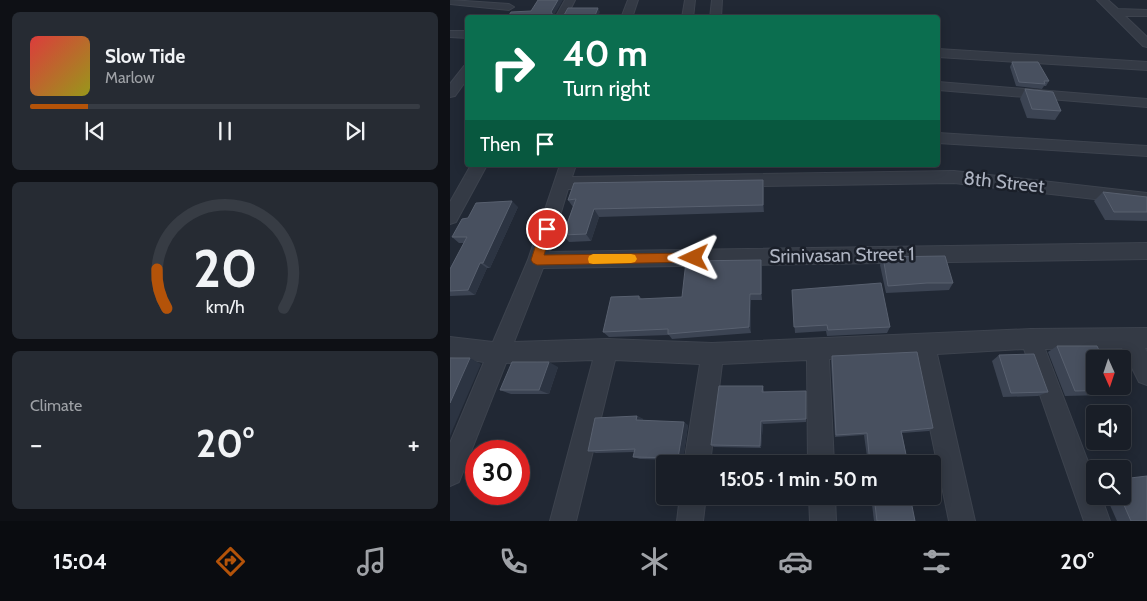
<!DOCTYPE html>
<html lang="en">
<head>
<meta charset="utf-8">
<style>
  :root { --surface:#191e27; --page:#262b33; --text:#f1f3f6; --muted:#9fa2a7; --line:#373c44; --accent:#b45309 }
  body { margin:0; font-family:Cabin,sans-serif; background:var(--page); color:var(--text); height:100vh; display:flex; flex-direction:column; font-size:19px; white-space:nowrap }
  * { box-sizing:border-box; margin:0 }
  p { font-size:16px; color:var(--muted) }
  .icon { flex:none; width:28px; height:28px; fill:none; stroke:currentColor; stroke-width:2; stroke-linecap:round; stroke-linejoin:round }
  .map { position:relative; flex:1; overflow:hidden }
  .panel { display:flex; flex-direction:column; gap:12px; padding:12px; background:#0e1015; width:450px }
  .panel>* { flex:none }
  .hud { position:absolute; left:15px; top:15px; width:475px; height:152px; border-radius:5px; box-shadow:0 2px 12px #0003,0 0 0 1px var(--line); background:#0b6e4f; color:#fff; overflow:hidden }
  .needle { width:32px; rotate:177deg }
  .tools { position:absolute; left:636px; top:350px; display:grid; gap:10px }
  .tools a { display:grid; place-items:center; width:45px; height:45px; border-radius:5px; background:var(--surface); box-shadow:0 2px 12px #0003,0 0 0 1px var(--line); font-size:25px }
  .speed { position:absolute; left:15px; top:440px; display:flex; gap:10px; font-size:25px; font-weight:700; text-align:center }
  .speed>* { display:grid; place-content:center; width:65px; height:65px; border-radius:50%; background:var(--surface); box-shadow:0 2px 12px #0003,0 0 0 1px var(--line); line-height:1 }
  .speed .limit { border:8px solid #d22; background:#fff; color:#111 }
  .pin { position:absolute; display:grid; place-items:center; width:42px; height:42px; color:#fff; margin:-21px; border:2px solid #fff; border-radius:50%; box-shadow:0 1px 5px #0007 }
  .me { position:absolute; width:55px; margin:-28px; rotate:269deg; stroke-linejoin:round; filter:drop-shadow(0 0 4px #0008) }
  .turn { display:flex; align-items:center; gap:18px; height:105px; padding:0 15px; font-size:22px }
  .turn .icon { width:65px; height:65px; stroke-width:2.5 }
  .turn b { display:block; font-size:35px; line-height:42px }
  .then { display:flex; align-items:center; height:48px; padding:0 15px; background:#0003; gap:10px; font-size:19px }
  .big { font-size:38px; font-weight:800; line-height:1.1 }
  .panel .widget { flex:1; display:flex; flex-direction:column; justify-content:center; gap:8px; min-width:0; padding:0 18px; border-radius:8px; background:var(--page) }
  .panel .dial { align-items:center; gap:0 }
  .dial svg { height:130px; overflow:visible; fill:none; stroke:var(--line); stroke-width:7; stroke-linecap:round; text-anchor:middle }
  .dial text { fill:var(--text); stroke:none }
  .song { display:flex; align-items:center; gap:15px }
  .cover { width:60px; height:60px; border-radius:8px; background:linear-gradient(135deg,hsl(0 70% 55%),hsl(60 70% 35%)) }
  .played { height:5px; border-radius:2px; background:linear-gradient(90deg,var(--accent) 15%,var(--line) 15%) }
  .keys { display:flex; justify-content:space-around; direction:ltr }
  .heat { display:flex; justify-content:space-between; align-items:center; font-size:28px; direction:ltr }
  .trip { position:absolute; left:206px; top:455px; width:285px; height:50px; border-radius:5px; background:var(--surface); box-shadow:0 2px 12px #0003,0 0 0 1px var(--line); font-weight:800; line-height:50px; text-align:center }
  .dock { display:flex; height:80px; justify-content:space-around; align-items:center; background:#0a0c10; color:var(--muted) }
  .dock .icon { width:35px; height:35px }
  .dock .selected { color:var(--accent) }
  .dock b { font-size:22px; color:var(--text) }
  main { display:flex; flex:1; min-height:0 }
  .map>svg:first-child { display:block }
</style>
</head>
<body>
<main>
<section class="panel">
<div class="widget">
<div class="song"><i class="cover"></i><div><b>Slow Tide</b><p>Marlow</p></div></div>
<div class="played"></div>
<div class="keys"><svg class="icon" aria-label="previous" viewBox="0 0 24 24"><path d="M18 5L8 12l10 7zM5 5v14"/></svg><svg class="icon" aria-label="pause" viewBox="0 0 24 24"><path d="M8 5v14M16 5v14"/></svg><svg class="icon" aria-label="next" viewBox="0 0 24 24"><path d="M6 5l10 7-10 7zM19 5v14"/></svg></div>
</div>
<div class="widget dial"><svg viewBox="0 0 100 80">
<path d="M14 69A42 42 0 1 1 86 69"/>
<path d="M14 69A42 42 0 0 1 8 45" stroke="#b45309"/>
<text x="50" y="56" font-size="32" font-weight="700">20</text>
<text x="50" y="72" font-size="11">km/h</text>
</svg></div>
<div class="widget"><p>Climate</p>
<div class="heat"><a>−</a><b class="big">20°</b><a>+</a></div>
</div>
</section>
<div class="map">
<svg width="697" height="521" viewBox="0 0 697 521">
  <rect width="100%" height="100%" fill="#212834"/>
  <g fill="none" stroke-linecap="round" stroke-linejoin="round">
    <!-- minor casing -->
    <g stroke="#3d434e" stroke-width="2">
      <g id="minor">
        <path d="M0,0L59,4L64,7L59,10L0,4Z"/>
        <path d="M115,0H125L116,18H105Z"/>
        <path d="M178,0H188L182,18H171Z"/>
        <path d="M235,0H245L243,18H232Z"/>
        <path d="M262,0H272L271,18H260Z"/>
        <path d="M647,0H658L668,9L697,10V16H675L697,37V47L693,46Z"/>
        <path d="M0,31H18V38L0,37Z"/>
        <path d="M488,49L697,62V70L488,57Z"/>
        <path d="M18,65V78L5,96L0,97V84L14,66Z"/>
        <path d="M488,82L697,99V107L488,90Z"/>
        <path d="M488,133L697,146V156L488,143Z"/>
        <path d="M21,165H37L6,222L0,224V202Z"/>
        <path d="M110,165H126L122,177L504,171L697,193V205L504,183L118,189L99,252L697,243V259L93,268L64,342L157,339L262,343L581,329L697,328V348H695L697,352V385L689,382L672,348L595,349L645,480V496H651L660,521H634L574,349L487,354L525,521H499L465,355L379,359L384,464H358L357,360L272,364L260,464H234L250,364L165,360L126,521H100L143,360L56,363L9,482L0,486V443L34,362L0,357V337L43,342L78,260Z"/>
        <path d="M230,496H256L253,521H227Z"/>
        <path d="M359,496H385L386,521H360Z"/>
      </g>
    </g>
    <!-- minor -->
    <use href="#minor" fill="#343a45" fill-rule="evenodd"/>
  </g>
  <!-- wall -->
  <g fill="#3c4453">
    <path d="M562,62L599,81L596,86H594L592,89L566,86L560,67Z"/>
    <path d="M575,89L611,111L605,120L577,118L570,99Z"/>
    <path d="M313,180L314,212L149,217L141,241L119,242L113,235L123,207L118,200Z"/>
    <path d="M653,192L697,198V221L655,220L644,201Z"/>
    <path d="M68,207L40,268H37L25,295L0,296V269L14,243H9L2,237Z"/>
    <path d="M433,257L503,283L499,290L436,293L430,265Z"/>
    <path d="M312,267V300H301V333L222,339L219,335L159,337L153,332L189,296L192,299L232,297Z"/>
    <path d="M342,290L440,327L437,333L377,336L376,331L345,333Z"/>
    <path d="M607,346L667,390L656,395L615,396L598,352Z"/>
    <path d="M549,355L598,392L588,396L553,397L542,361Z"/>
    <path d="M382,356L483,428L479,431L452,433L458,464H418L414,435L385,437L381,361Z"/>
    <path d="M108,367L99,394H61L50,390Z"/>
    <path d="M313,386L314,392L356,419V422L313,424L311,448L264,447L261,445Z"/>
    <path d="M187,416L193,419V420L238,425L233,460L190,459L183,457L185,452L146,453L138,451Z"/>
    <path d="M421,496H460L465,521H424Z"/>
    <path d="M656,496H672L697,521H667Z"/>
  </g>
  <!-- shaded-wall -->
  <g fill="#2c3442">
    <path d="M108,0H113L103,17L101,12Z"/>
    <path d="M148,8L150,12L147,18H144Z"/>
    <path d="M313,180L314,188V212L313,205Z"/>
    <path d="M62,201L68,207L40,268L33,263Z"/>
    <path d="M144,209L149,217L141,241L136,234Z"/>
    <path d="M311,260L312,267V300L311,294Z"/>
    <path d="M30,263L37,268L25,295L18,290Z"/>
    <path d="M300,294L301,300V333L299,327Z"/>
    <path d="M20,358L31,364L0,436V403Z"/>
    <path d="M99,362L108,367L99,394L89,390Z"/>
    <path d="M187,416L193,419L192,424L186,420Z"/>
    <path d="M311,421L313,424L311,448L310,446Z"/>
    <path d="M234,422L238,425L233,460L228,458Z"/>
  </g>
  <!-- building -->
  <g fill="#48505f" stroke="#58606f">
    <path d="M88,0H108L101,12L103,15H114L118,8H148L144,18H57L61,12L81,11Z"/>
    <path d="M562,62H588L599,81H594L595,84L569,82Z"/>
    <path d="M575,89L603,92L611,111L582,109Z"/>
    <path d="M313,180V205L144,209L136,234L113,235L126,199L118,200L124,183Z"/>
    <path d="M653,192L697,197V212H664Z"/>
    <path d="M62,201L33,263H30L18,290L0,291V269L17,237H2L12,219L18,218L26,203Z"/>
    <path d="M495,256L503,283H477L438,286L433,257Z"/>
    <path d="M311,260V294H300L299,327L218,334V329L153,332L161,297L189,296V299L232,297L236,261Z"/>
    <path d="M431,283L440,327L378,330L377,325L344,327L342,290Z"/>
    <path d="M607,346H647L653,359H645V386H666L667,390L625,391Z"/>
    <path d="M467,352L483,428L451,431L458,464H420L417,433L386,435L382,356Z"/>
    <path d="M584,354L598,392L561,393L549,355Z"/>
    <path d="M0,358H20L0,403Z"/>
    <path d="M62,362H99L89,390H50Z"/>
    <path d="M269,386H313L312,392L356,391V419L311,421L310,446L261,445Z"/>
    <path d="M187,416L186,420L234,422L228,458L183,457L185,449L138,451L145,418Z"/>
    <path d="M697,476V521H681L670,496H672V479Z"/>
    <path d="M424,496H460L465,521H427Z"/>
  </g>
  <!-- route -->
  <path fill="#b45309" stroke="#753606" d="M97,225L102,229L94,255L244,253L249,254L250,258L249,261L244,262L87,265L83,263L81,260L91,229Z"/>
  <!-- slow -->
  <path fill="#f59e0b" d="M143,254H181L185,255L187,259L185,262L181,263L143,264L139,263L138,259L139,256Z"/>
  <g text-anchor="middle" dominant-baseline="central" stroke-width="5" stroke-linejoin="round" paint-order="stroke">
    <!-- street labels -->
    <g font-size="19" fill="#aeb4c2" stroke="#1a1f29">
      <text transform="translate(554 182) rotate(6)">8th Street</text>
      <text transform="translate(392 255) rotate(-1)">Srinivasan Street 1</text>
    </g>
  </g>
</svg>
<div class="tools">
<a><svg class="needle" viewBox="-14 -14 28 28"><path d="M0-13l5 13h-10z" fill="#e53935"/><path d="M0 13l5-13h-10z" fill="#9fa2a7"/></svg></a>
<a><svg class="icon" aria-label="sound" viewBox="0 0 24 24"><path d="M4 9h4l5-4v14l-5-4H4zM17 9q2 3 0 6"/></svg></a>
<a><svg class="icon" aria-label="search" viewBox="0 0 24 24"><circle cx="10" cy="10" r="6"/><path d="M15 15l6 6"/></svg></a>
</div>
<div class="speed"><div class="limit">30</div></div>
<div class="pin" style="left:97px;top:229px;background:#d93025"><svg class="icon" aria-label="arrive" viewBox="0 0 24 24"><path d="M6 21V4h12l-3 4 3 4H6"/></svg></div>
<svg class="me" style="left:244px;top:258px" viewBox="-20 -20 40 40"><path d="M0-17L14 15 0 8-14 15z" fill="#b45309" stroke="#fff" stroke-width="4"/></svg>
<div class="trip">15:05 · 1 min · 50 m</div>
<div class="hud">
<div class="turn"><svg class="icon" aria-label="right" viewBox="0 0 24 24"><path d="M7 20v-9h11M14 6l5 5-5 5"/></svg><div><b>40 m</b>Turn right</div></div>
<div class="then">Then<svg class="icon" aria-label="arrive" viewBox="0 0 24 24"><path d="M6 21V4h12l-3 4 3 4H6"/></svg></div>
</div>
</div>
</main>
<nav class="dock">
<b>15:04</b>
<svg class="icon selected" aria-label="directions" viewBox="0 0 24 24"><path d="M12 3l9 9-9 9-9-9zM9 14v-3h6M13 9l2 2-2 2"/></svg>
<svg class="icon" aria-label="music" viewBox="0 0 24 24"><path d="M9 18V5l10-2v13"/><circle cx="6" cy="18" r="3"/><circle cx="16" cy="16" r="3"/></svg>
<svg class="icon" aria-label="phone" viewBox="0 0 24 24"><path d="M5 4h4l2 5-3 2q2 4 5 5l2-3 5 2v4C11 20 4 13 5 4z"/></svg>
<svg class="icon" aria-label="climate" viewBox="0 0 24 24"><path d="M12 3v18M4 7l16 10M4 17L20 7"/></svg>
<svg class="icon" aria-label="car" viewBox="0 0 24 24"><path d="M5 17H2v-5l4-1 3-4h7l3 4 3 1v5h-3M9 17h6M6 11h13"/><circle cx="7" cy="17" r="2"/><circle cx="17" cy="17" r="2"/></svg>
<svg class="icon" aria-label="filters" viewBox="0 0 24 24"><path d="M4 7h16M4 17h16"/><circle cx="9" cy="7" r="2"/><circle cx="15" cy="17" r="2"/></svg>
<b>20°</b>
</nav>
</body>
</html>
